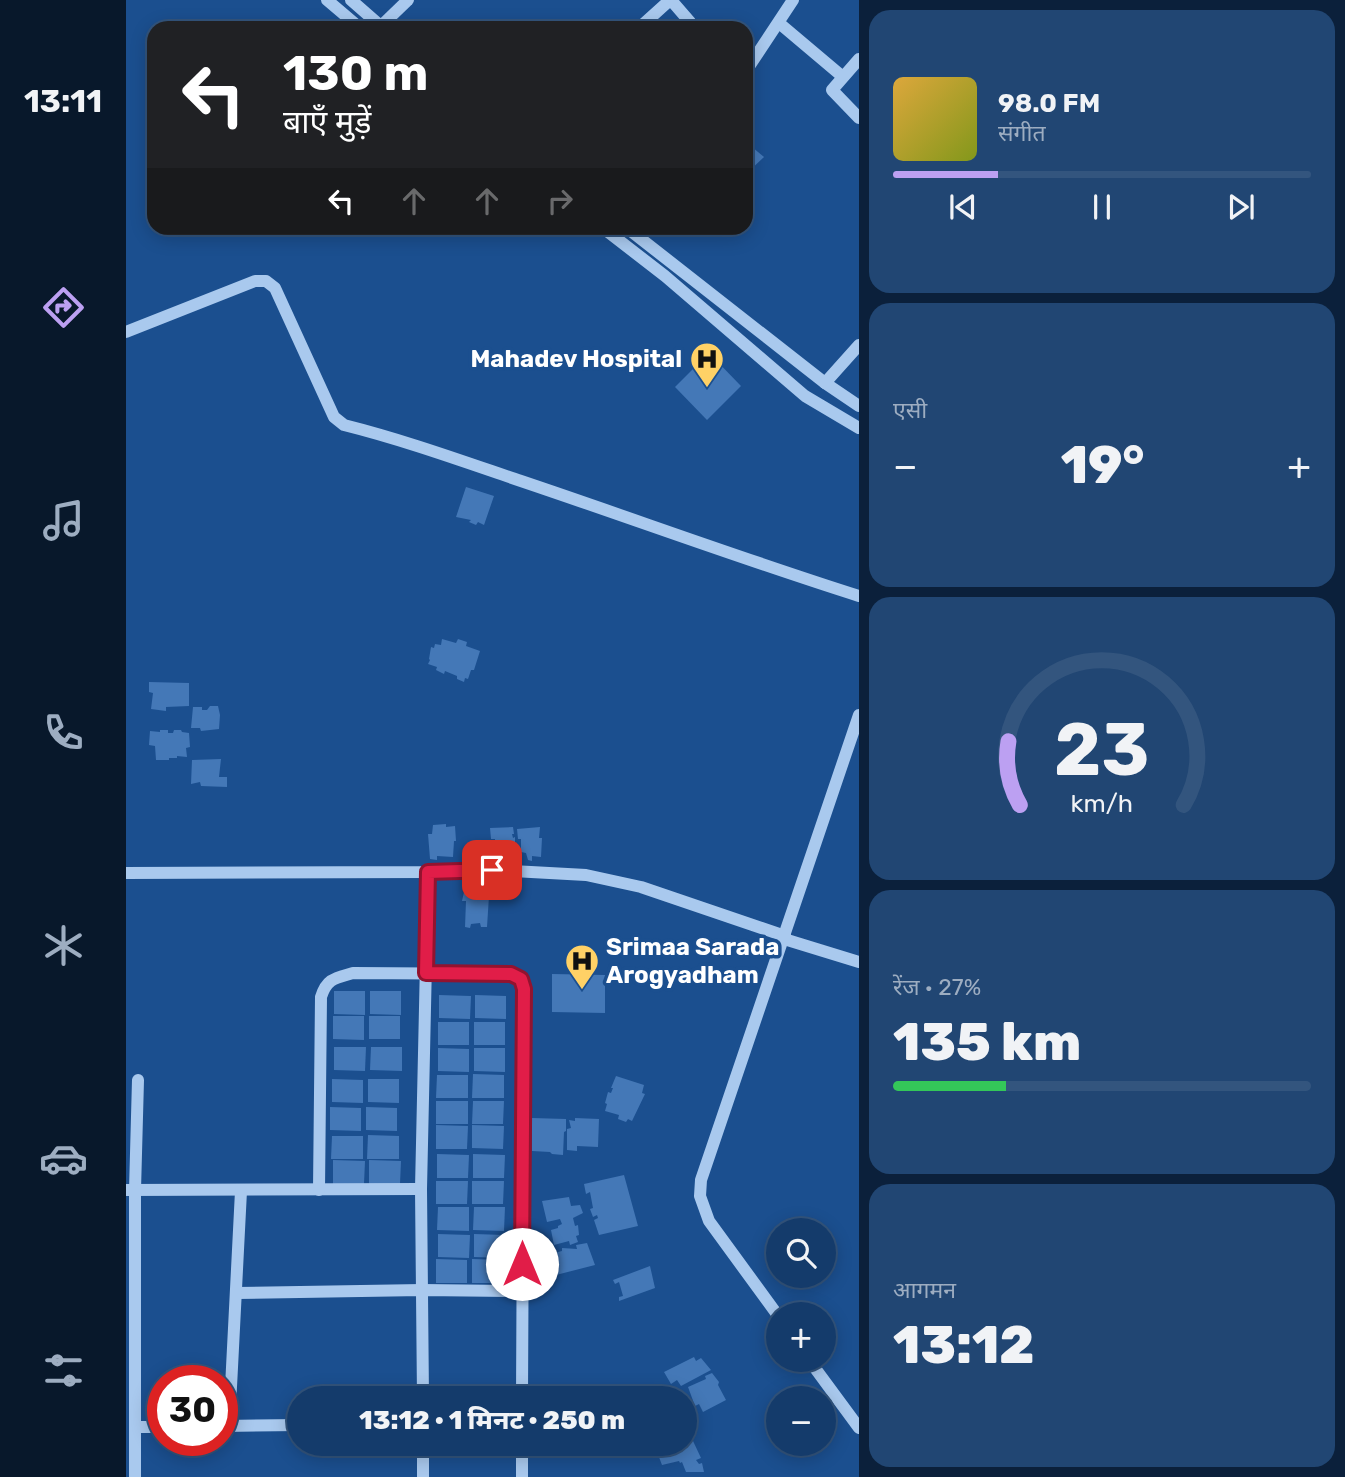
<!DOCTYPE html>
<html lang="hi">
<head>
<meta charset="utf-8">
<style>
  :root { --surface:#143b6b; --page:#214673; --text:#f1f3f6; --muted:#9dadc1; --line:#33557e; --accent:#bca0f2 }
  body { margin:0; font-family:Rubik,"Noto Sans Devanagari",sans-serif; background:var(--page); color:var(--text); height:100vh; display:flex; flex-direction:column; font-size:26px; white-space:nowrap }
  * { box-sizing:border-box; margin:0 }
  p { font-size:23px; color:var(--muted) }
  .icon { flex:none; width:38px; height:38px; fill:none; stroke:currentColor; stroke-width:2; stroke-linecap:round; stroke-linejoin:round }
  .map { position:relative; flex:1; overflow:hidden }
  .panel { display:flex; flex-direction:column; gap:10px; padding:10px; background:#0b203b; width:486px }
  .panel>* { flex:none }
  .top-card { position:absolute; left:21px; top:21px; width:606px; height:214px; border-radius:21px; box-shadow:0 4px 18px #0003,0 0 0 2px var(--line); background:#202124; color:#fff; overflow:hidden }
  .fabs { position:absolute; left:640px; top:1218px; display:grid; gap:14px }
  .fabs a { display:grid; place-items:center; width:70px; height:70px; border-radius:50%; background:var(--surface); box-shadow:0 4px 18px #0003,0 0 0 2px var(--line); font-size:35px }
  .speed { position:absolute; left:21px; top:1365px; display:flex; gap:14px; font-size:35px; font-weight:700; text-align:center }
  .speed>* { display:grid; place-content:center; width:91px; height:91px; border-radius:50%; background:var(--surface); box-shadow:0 4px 18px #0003,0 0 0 2px var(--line); line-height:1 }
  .speed .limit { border:10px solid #d22; background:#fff; color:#111 }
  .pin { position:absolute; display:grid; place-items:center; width:60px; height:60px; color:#fff; margin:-30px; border-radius:14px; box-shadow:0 4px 10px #0006 }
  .me { position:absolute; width:77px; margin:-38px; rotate:0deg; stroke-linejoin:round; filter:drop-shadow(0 0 5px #0008) }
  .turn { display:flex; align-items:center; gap:24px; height:147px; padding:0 21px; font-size:32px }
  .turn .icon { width:91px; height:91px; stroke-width:2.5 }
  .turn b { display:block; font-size:49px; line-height:60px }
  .lanes { display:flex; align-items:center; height:66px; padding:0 21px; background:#0003; justify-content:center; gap:35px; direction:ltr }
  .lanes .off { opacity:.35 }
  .big { font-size:52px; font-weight:800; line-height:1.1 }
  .panel .card { flex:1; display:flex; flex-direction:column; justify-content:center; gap:10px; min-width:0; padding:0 24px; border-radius:21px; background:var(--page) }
  .panel .dial { align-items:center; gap:0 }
  .dial svg { height:182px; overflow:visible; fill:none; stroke:var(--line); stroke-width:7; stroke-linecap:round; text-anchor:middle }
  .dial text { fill:var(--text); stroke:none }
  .song { display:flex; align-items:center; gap:21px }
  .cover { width:84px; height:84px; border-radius:10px; background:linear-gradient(135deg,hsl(40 70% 55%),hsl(70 70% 35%)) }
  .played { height:7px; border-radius:4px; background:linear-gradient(90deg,var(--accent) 25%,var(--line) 25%) }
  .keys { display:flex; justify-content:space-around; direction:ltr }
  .heat { display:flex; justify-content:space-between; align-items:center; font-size:38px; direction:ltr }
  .charge { height:10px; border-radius:5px; background:linear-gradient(90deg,#34c759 27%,var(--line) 0) }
  .trip { position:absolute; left:161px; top:1386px; width:410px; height:70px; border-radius:35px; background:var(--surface); box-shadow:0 4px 18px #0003,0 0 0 2px var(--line); font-weight:800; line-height:70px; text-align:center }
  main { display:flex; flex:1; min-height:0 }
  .dock { display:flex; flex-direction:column; width:126px; justify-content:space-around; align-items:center; background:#08182b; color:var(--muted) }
  .dock .icon { width:49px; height:49px }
  .dock .on { color:var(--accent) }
  .dock b { font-size:32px; color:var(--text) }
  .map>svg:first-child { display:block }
</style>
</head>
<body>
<main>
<nav class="dock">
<b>13:11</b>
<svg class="icon on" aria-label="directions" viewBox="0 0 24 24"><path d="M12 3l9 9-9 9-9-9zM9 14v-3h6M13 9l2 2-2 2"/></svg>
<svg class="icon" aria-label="music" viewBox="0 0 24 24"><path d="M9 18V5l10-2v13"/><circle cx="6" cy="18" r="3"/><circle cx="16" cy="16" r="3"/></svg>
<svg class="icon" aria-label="phone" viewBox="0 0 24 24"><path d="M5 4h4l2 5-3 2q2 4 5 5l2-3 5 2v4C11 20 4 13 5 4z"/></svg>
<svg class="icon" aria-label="climate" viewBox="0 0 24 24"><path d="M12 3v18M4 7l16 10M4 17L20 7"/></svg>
<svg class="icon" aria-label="car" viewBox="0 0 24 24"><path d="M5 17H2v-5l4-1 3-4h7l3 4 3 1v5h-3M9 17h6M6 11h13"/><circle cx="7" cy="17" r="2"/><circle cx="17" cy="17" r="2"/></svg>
<svg class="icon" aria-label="filters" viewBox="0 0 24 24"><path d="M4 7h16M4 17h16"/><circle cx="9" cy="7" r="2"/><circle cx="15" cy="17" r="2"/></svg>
</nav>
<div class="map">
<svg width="733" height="1477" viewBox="0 0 733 1477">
  <rect width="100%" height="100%" fill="#1b4f8f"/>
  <!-- building -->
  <g fill="#4478b7">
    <path d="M620,142L638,157L620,174Z"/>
    <path d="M583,353L615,386L581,420L549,387Z"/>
    <path d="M340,487L368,496L358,525L352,522L350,525L343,522L345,520L330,517Z"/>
    <path d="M316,639L330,643L332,639L341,642L340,646L354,651L348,670H345L342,679L339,678L338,682L331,679V676L319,671L318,674L310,670L311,667L302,664L304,660L303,659L305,647L308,648L309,644L315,645Z"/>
    <path d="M23,682L63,683V706L40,707V711L25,709L27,693L23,692Z"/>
    <path d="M84,706H92L94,715L93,729L75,731L74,728H65L67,707H76V710H81Z"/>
    <path d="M34,730H42V733H47L48,730H55L56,732L63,733L64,747L60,748L61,757L51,756V758H43V760H30L29,746L23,745L24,731L34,732Z"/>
    <path d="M95,759L93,777H101V787L75,786L74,782L65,784L66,760Z"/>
    <path d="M320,824V827L329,826L330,841H328L327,857L311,856V860L304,859L302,834H306L307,825Z"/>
    <path d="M387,827L388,834H386L387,838L389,837V859L375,861V848L369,846V839H365L364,828Z"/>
    <path d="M414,827L413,838H416L415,857L406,856V861L402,860L400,853L395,852V839H392L391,829Z"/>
    <path d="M344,891L345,897L363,896L361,927H355L354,923L345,924L344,928L339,927L340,901H336L338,892Z"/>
    <path d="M426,974L479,975V1013L426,1012Z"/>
    <path d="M208,991H239V1015L208,1014Z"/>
    <path d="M244,991H275V1015L244,1014Z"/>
    <path d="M313,995L345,996L344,1019L313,1018Z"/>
    <path d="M349,995L380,996V1019L349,1018Z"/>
    <path d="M207,1016H238V1040L207,1039Z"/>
    <rect x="243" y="1016" width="31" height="23"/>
    <rect x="312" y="1022" width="31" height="23"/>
    <rect x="348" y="1022" width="31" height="23"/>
    <path d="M208,1047H240L239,1071L208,1070Z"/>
    <path d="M245,1047H276V1071L244,1070Z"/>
    <path d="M312,1048L343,1049V1072L312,1071Z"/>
    <path d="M348,1048H379V1072L348,1071Z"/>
    <path d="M347,1074L378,1075V1098H346Z"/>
    <path d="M311,1075H342V1098H310Z"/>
    <path d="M490,1076L518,1085L516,1093L519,1094L506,1121L502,1119L500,1122L492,1119L493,1115L479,1111L481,1104L479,1103L482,1092L485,1093L487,1088H485Z"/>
    <path d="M206,1079L237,1080V1103L206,1102Z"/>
    <path d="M242,1079H273V1103L242,1102Z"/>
    <rect x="310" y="1101" width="32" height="23"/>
    <path d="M347,1101H378L377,1124H346Z"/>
    <path d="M204,1107L235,1108V1131L204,1130Z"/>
    <path d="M240,1107L271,1108V1131L240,1130Z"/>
    <path d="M406,1118L440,1119V1131L438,1132L437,1155L426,1154L424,1152L406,1151Z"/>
    <path d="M449,1118L473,1119L472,1147L451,1146V1151L441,1150V1129L445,1128L443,1120L449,1121Z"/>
    <path d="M310,1125L342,1126L341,1149H310Z"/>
    <path d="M346,1125L378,1126L377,1149L346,1148Z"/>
    <path d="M242,1135L273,1136V1159H241Z"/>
    <path d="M206,1136H237V1159H205Z"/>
    <path d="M311,1154L343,1155L342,1178H311Z"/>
    <path d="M347,1154L379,1155L378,1178H347Z"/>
    <path d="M207,1160L239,1161L238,1184H207Z"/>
    <path d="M243,1160L275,1161L274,1184H243Z"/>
    <path d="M498,1175L512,1226L473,1235L468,1220L472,1218L471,1215L467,1217L464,1209L467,1208L464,1192L460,1194L458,1184Z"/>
    <path d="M310,1181H342L341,1204H310Z"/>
    <path d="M346,1181H378L377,1204H346Z"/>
    <path d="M443,1197L445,1206L454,1205L457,1213L447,1218L449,1226L452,1225L453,1235L450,1236L452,1242L444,1245L443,1241L428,1245L425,1230L432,1228V1226L436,1224L434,1219L421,1222L416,1201Z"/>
    <path d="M312,1207H343V1231L311,1230Z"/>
    <path d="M348,1207H379L378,1231L347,1230Z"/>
    <path d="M312,1234L344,1235L343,1258L312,1257Z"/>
    <path d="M348,1234L379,1235V1258L348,1257Z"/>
    <path d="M461,1243L469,1265L430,1275V1270L433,1269L428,1253L436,1251V1248L451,1249L450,1245Z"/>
    <path d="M310,1259L341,1260V1283H310Z"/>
    <path d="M346,1259L377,1260V1283H346Z"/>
    <path d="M524,1266L529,1288L493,1301V1297L497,1296L493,1282L489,1284L487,1280Z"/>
    <path d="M568,1357L570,1361L575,1358L585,1370L555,1386L551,1380L545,1384L538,1372Z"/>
    <path d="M586,1373L593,1382L592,1385L600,1400L577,1412L573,1404L569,1406L562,1387L580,1379L579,1376Z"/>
    <path d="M560,1426L575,1458L570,1460L573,1464L576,1463L578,1472H560L556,1462L554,1463L553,1461L536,1465L528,1444H558V1427Z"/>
  </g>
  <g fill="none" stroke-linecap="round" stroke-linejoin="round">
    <!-- minor -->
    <g stroke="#a9c9ee" stroke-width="12">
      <path d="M201,0L234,28"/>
      <path d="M225,0L257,28"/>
      <path d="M545,0L564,22"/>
      <path d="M653,23L717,77"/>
      <path d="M255,26L282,0"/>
      <path d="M513,28L544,0"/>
      <path d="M733,59L706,90L733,118"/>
      <path d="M620,71L667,0"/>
      <path d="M477,228L539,276L679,396L733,428"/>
      <path d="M501,228L699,383L733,406"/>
      <path d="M0,332L129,281H140L149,288L208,417L218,425C278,440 336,461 395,481C508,519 619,560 733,596"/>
      <path d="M699,383L733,345"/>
      <path d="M0,873L302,872L366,870L460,875L515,887L659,936"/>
      <path d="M658,939L733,962"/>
      <path d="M0,1190L295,1189"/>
      <path d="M193,1190L195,997C201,978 210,978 227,973L385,974L395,979L398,989L396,1398"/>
      <path d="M110,1293L296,1290L396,1291"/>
      <path d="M653,1317L583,1221L574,1196L575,1180L733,715"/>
      <path d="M683,1360L733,1428"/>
      <path d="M297,1398L295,1189L302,872"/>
      <path d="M97,1426L173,1425"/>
      <path d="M103,1426L115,1191"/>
      <path d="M9,1427H37"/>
      <path d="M396,1444V1477"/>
      <path d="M9,1477V1190L12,1080"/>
      <path d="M297,1477V1444"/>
    </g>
  </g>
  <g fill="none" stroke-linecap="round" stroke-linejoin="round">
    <!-- route casing -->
    <g stroke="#92132f" stroke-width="18">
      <path id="route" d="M366,870L302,872L300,973L385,974L395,979L398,989L396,1264"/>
    </g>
    <!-- route -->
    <use href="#route" stroke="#e11d48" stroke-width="12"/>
  </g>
  <!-- icons -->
  <defs>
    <g id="hospital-pin" transform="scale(1.75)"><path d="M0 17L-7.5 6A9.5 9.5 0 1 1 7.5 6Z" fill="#ffd166" stroke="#1b4f8f"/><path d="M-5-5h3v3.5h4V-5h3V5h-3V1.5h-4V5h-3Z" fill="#111"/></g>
  </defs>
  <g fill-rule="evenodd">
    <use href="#hospital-pin" x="581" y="359"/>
    <use href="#hospital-pin" x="456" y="961"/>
  </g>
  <g text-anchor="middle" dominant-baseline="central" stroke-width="7" stroke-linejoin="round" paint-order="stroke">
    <!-- poi labels -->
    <g font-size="24" font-weight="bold" fill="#fff" stroke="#1b4f8f" text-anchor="end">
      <text x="556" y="359">Mahadev Hospital</text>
      <text x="480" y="947" text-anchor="start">Srimaa Sarada<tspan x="480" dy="28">Arogyadham</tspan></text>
    </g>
  </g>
</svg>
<div class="fabs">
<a><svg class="icon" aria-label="search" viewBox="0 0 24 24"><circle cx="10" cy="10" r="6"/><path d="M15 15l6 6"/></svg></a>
<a>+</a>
<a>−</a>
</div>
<div class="speed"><div class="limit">30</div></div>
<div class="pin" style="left:366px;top:870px;background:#d93025"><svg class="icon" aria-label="arrive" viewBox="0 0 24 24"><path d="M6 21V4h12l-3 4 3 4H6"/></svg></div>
<svg class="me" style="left:396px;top:1264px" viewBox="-20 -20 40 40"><circle r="19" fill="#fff"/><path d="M0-13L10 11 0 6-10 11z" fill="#e11d48"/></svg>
<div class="trip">13:12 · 1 मिनट · 250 m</div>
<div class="top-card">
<div class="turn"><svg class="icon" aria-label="left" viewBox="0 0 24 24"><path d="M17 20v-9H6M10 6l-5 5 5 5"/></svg><div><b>130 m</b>बाएँ मुड़ें</div></div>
<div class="lanes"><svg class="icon" aria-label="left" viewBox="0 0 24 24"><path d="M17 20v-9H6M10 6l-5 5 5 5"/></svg><svg class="icon off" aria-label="ahead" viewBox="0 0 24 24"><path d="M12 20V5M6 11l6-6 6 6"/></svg><svg class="icon off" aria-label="ahead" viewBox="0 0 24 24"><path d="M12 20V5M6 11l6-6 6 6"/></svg><svg class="icon off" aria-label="right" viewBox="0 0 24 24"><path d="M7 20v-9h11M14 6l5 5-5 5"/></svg></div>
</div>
</div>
<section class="panel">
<div class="card">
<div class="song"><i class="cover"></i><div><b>98.0 FM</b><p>संगीत</p></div></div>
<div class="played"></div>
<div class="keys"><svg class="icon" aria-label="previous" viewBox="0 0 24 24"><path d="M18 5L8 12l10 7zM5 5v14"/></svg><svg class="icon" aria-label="pause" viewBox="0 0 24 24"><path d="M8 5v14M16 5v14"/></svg><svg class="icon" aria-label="next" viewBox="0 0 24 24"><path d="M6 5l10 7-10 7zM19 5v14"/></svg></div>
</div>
<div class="card"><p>एसी</p>
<div class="heat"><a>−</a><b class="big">19°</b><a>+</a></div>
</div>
<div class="card dial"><svg viewBox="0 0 100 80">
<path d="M14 69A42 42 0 1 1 86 69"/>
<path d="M14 69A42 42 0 0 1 9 41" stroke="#bca0f2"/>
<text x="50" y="56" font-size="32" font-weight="700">23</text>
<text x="50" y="72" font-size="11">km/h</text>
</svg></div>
<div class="card"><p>रेंज · 27%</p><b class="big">135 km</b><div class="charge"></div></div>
<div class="card"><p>आगमन</p><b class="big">13:12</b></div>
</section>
</main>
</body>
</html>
